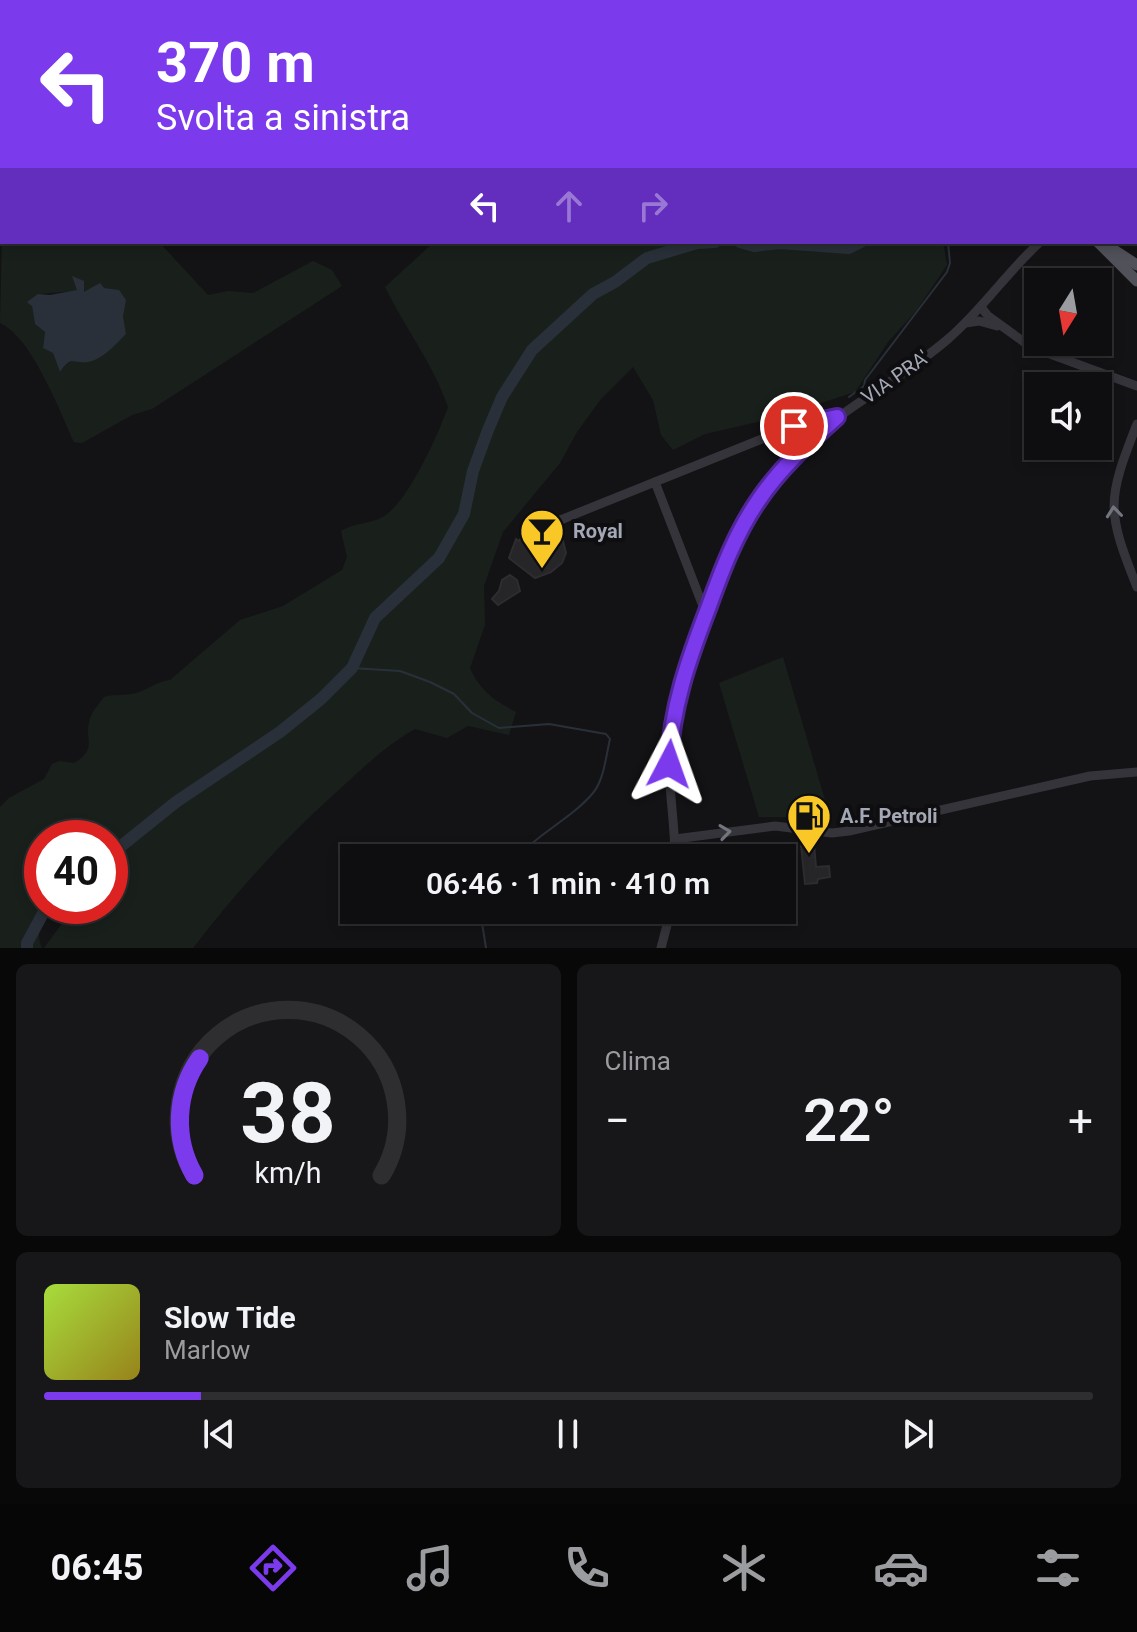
<!DOCTYPE html>
<html lang="it">
<head>
<meta charset="utf-8">
<style>
  :root { --surface:#0e0e10; --page:#171719; --text:#f1f3f6; --muted:#9b9c9f; --line:#2e2e30; --accent:#7c3aed }
  body { margin:0; font-family:Roboto,sans-serif; background:var(--page); color:var(--text); height:100vh; display:flex; flex-direction:column; font-size:30px; white-space:nowrap }
  * { box-sizing:border-box; margin:0 }
  p { font-size:26px; color:var(--muted) }
  .icon { flex:none; width:44px; height:44px; fill:none; stroke:currentColor; stroke-width:2; stroke-linecap:round; stroke-linejoin:round }
  .map { position:relative; height:948px; overflow:hidden }
  .side { display:flex; flex-direction:column; gap:16px; padding:16px; background:#080809; flex:1 }
  .side>* { flex:none }
  .top-card { position:absolute; left:0px; top:0px; width:1138px; height:244px; box-shadow:0 4px 12px #0003,0 0 0 2px var(--line); background:#7c3aed; color:#fff; overflow:hidden }
  .needle { width:52px; rotate:191deg }
  .controls { position:absolute; left:1024px; top:268px; display:grid; gap:16px }
  .controls a { display:grid; place-items:center; width:88px; height:88px; border-radius:0px; background:var(--surface); box-shadow:0 4px 12px #0003,0 0 0 2px var(--line); font-size:40px }
  .speed { position:absolute; left:24px; top:820px; display:flex; gap:16px; font-size:40px; font-weight:700; text-align:center }
  .speed>* { display:grid; place-content:center; width:104px; height:104px; border-radius:50%; background:var(--surface); box-shadow:0 4px 12px #0003,0 0 0 2px var(--line); line-height:1 }
  .speed .limit { border:12px solid #d22; background:#fff; color:#111 }
  .pin { position:absolute; display:grid; place-items:center; width:68px; height:68px; color:#fff; margin:-34px; border:4px solid #fff; border-radius:50%; box-shadow:0 2px 8px #0007 }
  .me { position:absolute; width:88px; margin:-44px; rotate:4deg; stroke-linejoin:round; filter:drop-shadow(0 0 6px #0008) }
  .turn { display:flex; align-items:center; gap:28px; height:168px; padding:0 24px; font-size:36px }
  .turn .icon { width:104px; height:104px; stroke-width:2.5 }
  .turn b { display:block; font-size:56px; line-height:68px }
  .lanes { display:flex; align-items:center; height:76px; padding:0 24px; background:#0003; justify-content:center; gap:40px; direction:ltr }
  .lanes .off { opacity:.35 }
  .big { font-size:60px; font-weight:600; line-height:1.1 }
  .side .widget { flex:1; display:flex; flex-direction:column; justify-content:center; gap:12px; min-width:0; padding:0 28px; border-radius:12px; background:var(--page) }
  .side .dial { align-items:center; gap:0 }
  .dial svg { height:208px; overflow:visible; fill:none; stroke:var(--line); stroke-width:7; stroke-linecap:round; text-anchor:middle }
  .dial text { fill:var(--text); stroke:none }
  .song { display:flex; align-items:center; gap:24px }
  .cover { width:96px; height:96px; border-radius:12px; background:linear-gradient(135deg,hsl(80 70% 55%),hsl(50 70% 35%)) }
  .played { height:8px; border-radius:4px; background:linear-gradient(90deg,var(--accent) 15%,var(--line) 15%) }
  .keys { display:flex; justify-content:space-around; direction:ltr }
  .heat { display:flex; justify-content:space-between; align-items:center; font-size:44px; direction:ltr }
  .side .tiles { flex:1; display:grid; gap:16px; grid-template-columns:1fr 1fr }
  .widget:last-child { grid-column:span 2 }
  .trip { position:absolute; left:340px; top:844px; width:456px; height:80px; border-radius:0px; background:var(--surface); box-shadow:0 4px 12px #0003,0 0 0 2px var(--line); font-weight:600; line-height:80px; text-align:center }
  .dock { display:flex; height:128px; justify-content:space-around; align-items:center; background:#060606; color:var(--muted) }
  .dock .icon { width:56px; height:56px }
  .dock .current { color:var(--accent) }
  .dock b { font-size:36px; color:var(--text) }
  .map>svg:first-child { display:block }
</style>
</head>
<body>
<div class="map">
<svg width="1137" height="948" viewBox="0 0 1137 948">
  <rect width="100%" height="100%" fill="#131315"/>
  <!-- green -->
  <g fill="#19201b" fill-rule="evenodd">
    <path d="M2,238V242H159L208,295L228,291L253,293L313,261L332,270L342,286L152,409L132,415L82,443L74,442C60,411 31,336 0,323ZM73,276L84,292L123,316L126,334L89,362C74,359 69,360 60,372L53,353L43,347L45,332L35,324L32,306L38,294L78,291Z"/>
    <path d="M434,242H943L947,265L916,311L888,342L855,392L771,419L705,434L673,450L661,435L653,400L633,367L601,399L577,432L560,463L503,532L484,586L485,625L470,668C479,690 495,701 516,712L509,735L468,726L447,738L415,729C388,744 366,765 343,786C288,835 238,889 193,948H44L75,906H110V838H42V906H61C46,918 33,928 42,948H0V807L9,798L44,779L52,764L59,761L74,763C99,748 83,739 90,719C92,711 99,704 104,697C113,694 122,696 131,694C146,692 154,682 170,680L240,620L283,606L342,570L347,557L341,531C355,522 373,525 387,514C410,497 438,435 448,407C433,363 405,328 385,287Z"/>
    <path d="M783,657L830,817H759L719,683Z"/>
  </g>
  <!-- water -->
  <path fill="#293039" d="M72,276L84,281V292L100,283L104,288L119,290L126,300L123,316L126,334C117,343 102,360 88,362C72,364 72,355 60,372L53,353L43,348L45,332L35,324L32,306L27,302L38,294L50,295L77,290Z"/>
  <g fill="none" stroke-linecap="round" stroke-linejoin="round">
    <!-- stream -->
    <g stroke="#293039" stroke-width="2">
      <path d="M849,397L864,386L865,380L947,272L950,263L948,242"/>
      <path d="M352,668L400,671L430,682L454,694L472,713L499,728L549,724L606,734L610,739C606,756 604,780 593,793C572,818 539,833 516,858"/>
      <path d="M480,910L486,948"/>
    </g>
    <!-- canal -->
    <path stroke="#293039" stroke-width="7" d="M207,2L213,0"/>
    <!-- river -->
    <g stroke="#293039" stroke-width="12">
      <path d="M1031,2L1032,0"/>
      <path d="M740,242L754,246L780,243L849,248L861,242"/>
      <path d="M110,855L176,802L280,732L321,699L352,668L375,618L439,558L464,514L473,471L488,430L502,397L532,350L593,294L615,282L647,258L697,243L715,242"/>
      <path d="M27,948V943L47,906"/>
    </g>
  </g>
  <!-- building -->
  <g fill="#262629" stroke="#2d2d31" stroke-width="2">
    <path d="M551,534L563,541L566,553L562,563L551,572L535,578L509,558L516,539L519,541L523,535L531,541Z"/>
    <path d="M510,575L517,580L520,591L498,605L492,599L499,591L502,580Z"/>
    <path d="M814,844L816,867L829,866L830,877L818,879L817,883L805,884L801,845Z"/>
  </g>
  <g fill="none" stroke-linecap="round" stroke-linejoin="round">
    <!-- minor -->
    <g stroke="#34343a" stroke-width="9">
      <path d="M96,0L97,2"/>
      <path d="M0,142L2,140"/>
      <path d="M1136,222H1137"/>
      <path d="M981,307L988,316L1031,347L1137,386"/>
      <path d="M966,323L979,321L997,326"/>
      <path d="M1137,424C1107,500 1106,510 1137,587"/>
      <path d="M655,482L706,614"/>
      <path d="M538,529L794,426L834,418"/>
      <path d="M675,839L775,826L832,833L849,831L1090,776L1137,772"/>
      <path d="M675,858C675,818 666,777 670,737C674,698 688,662 701,626C726,561 751,497 802,448C846,405 902,379 948,339C982,310 1007,272 1040,242"/>
      <path d="M661,948L671,910"/>
    </g>
    <!-- major -->
    <g stroke="#505159" stroke-width="11">
      <path d="M800,0L802,2"/>
      <path d="M1098,242L1137,281"/>
      <path d="M1111,248L1137,265"/>
    </g>
    <!-- rail -->
    <g stroke="#47484f" stroke-width="2" stroke-dasharray="10 8" stroke-linecap="butt">
      <path d="M877,0L880,2"/>
      <path d="M1136,192L1137,193"/>
    </g>
  </g>
  <!-- one-way arrows -->
  <defs><path id="oneway-chevron" d="M-2-3.5L2.5 0L-2 3.5" fill="none" stroke-width="1.6" stroke-linecap="round" stroke-linejoin="round" transform="scale(2)"/></defs>
  <g stroke="#72747e">
    <use href="#oneway-chevron" transform="translate(1114 512) rotate(-96)"/>
    <use href="#oneway-chevron" transform="translate(725 832) rotate(-8)"/>
  </g>
  <g fill="none" stroke-linecap="round" stroke-linejoin="round">
    <!-- route casing -->
    <g stroke="#51269a" stroke-width="20">
      <path id="route" d="M669,764C671,708 689,658 709,606C722,570 736,533 758,501C780,468 808,443 837,417L794,426"/>
    </g>
    <!-- route -->
    <use href="#route" stroke="#7c3aed" stroke-width="14"/>
  </g>
  <!-- icons -->
  <defs>
    <g id="bar-pin" transform="scale(2.3)"><path d="M0 17L-7.5 6A9.5 9.5 0 1 1 7.5 6Z" fill="#f9c827" stroke="#0e0e10"/><path d="M-6-5H6L.8 .8V4.5H3.5V6h-7V4.5H-.8V.8Z" fill="#111"/></g>
    <g id="fuel-pin" transform="scale(2.3)"><path d="M0 17L-7.5 6A9.5 9.5 0 1 1 7.5 6Z" fill="#f9c827" stroke="#0e0e10"/><path d="M-5.5-6h7V0h2V4h1.3V-2.5L3-4.5l.8-.8L6-3V5H2.5V1h-1V6h-7ZM-4.2-4.7v3.2H.2V-4.7Z" fill="#111"/></g>
  </defs>
  <g fill-rule="evenodd">
    <use href="#bar-pin" x="542" y="531"/>
    <use href="#fuel-pin" x="809" y="816"/>
  </g>
  <g text-anchor="middle" dominant-baseline="central" stroke-width="8" stroke-linejoin="round" paint-order="stroke">
    <!-- street labels -->
    <g font-size="20" fill="#a4a8b6" stroke="#0e0e10">
      <text transform="translate(895 377) rotate(-35)">VIA PRA'</text>
    </g>
    <!-- poi labels -->
    <g font-size="20" font-weight="bold" fill="#a4a8b6" stroke="#0e0e10" text-anchor="start">
      <text x="573" y="531">Royal</text>
      <text x="840" y="816">A.F. Petroli</text>
    </g>
  </g>
</svg>
<div class="controls">
<a><svg class="needle" viewBox="-14 -14 28 28"><path d="M0-13l5 13h-10z" fill="#e53935"/><path d="M0 13l5-13h-10z" fill="#9b9c9f"/></svg></a>
<a><svg class="icon" aria-label="sound" viewBox="0 0 24 24"><path d="M4 9h4l5-4v14l-5-4H4zM17 9q2 3 0 6"/></svg></a>
</div>
<div class="speed"><div class="limit">40</div></div>
<div class="pin" style="left:794px;top:426px;background:#d93025"><svg class="icon" aria-label="arrive" viewBox="0 0 24 24"><path d="M6 21V4h12l-3 4 3 4H6"/></svg></div>
<svg class="me" style="left:669px;top:764px" viewBox="-20 -20 40 40"><path d="M0-17L14 15 0 8-14 15z" fill="#7c3aed" stroke="#fff" stroke-width="4"/></svg>
<div class="trip">06:46 · 1 min · 410 m</div>
<div class="top-card">
<div class="turn"><svg class="icon" aria-label="left" viewBox="0 0 24 24"><path d="M17 20v-9H6M10 6l-5 5 5 5"/></svg><div><b>370 m</b>Svolta a sinistra</div></div>
<div class="lanes"><svg class="icon" aria-label="left" viewBox="0 0 24 24"><path d="M17 20v-9H6M10 6l-5 5 5 5"/></svg><svg class="icon off" aria-label="ahead" viewBox="0 0 24 24"><path d="M12 20V5M6 11l6-6 6 6"/></svg><svg class="icon off" aria-label="right" viewBox="0 0 24 24"><path d="M7 20v-9h11M14 6l5 5-5 5"/></svg></div>
</div>
</div>
<section class="side">
<div class="tiles">
<div class="widget dial"><svg viewBox="0 0 100 80">
<path d="M14 69A42 42 0 1 1 86 69"/>
<path d="M14 69A42 42 0 0 1 16 24" stroke="#7c3aed"/>
<text x="50" y="56" font-size="32" font-weight="700">38</text>
<text x="50" y="72" font-size="11">km/h</text>
</svg></div>
<div class="widget"><p>Clima</p>
<div class="heat"><a>−</a><b class="big">22°</b><a>+</a></div>
</div>
<div class="widget">
<div class="song"><i class="cover"></i><div><b>Slow Tide</b><p>Marlow</p></div></div>
<div class="played"></div>
<div class="keys"><svg class="icon" aria-label="previous" viewBox="0 0 24 24"><path d="M18 5L8 12l10 7zM5 5v14"/></svg><svg class="icon" aria-label="pause" viewBox="0 0 24 24"><path d="M8 5v14M16 5v14"/></svg><svg class="icon" aria-label="next" viewBox="0 0 24 24"><path d="M6 5l10 7-10 7zM19 5v14"/></svg></div>
</div>
</div>
</section>
<nav class="dock">
<b>06:45</b>
<svg class="icon current" aria-label="directions" viewBox="0 0 24 24"><path d="M12 3l9 9-9 9-9-9zM9 14v-3h6M13 9l2 2-2 2"/></svg>
<svg class="icon" aria-label="music" viewBox="0 0 24 24"><path d="M9 18V5l10-2v13"/><circle cx="6" cy="18" r="3"/><circle cx="16" cy="16" r="3"/></svg>
<svg class="icon" aria-label="phone" viewBox="0 0 24 24"><path d="M5 4h4l2 5-3 2q2 4 5 5l2-3 5 2v4C11 20 4 13 5 4z"/></svg>
<svg class="icon" aria-label="climate" viewBox="0 0 24 24"><path d="M12 3v18M4 7l16 10M4 17L20 7"/></svg>
<svg class="icon" aria-label="car" viewBox="0 0 24 24"><path d="M5 17H2v-5l4-1 3-4h7l3 4 3 1v5h-3M9 17h6M6 11h13"/><circle cx="7" cy="17" r="2"/><circle cx="17" cy="17" r="2"/></svg>
<svg class="icon" aria-label="filters" viewBox="0 0 24 24"><path d="M4 7h16M4 17h16"/><circle cx="9" cy="7" r="2"/><circle cx="15" cy="17" r="2"/></svg>
</nav>
</body>
</html>
